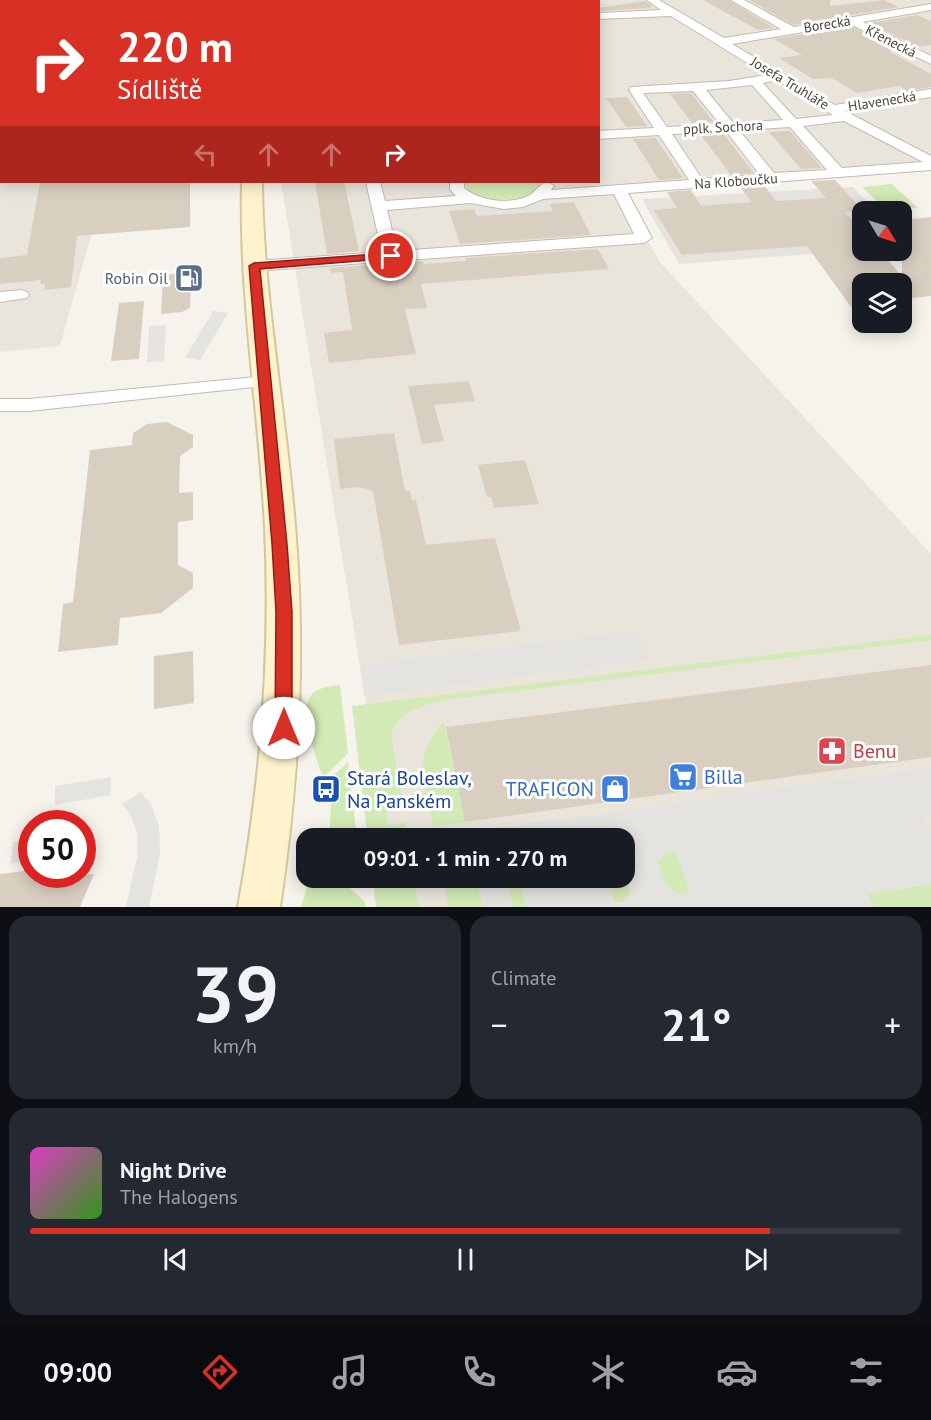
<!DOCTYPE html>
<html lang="en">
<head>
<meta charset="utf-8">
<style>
  :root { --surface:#171b24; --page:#242831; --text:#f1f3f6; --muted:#9ea1a6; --line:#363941; --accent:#d93025 }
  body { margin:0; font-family:"PT Sans",sans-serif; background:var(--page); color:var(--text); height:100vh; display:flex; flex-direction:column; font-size:22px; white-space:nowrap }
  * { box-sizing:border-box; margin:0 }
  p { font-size:20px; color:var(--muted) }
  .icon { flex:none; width:33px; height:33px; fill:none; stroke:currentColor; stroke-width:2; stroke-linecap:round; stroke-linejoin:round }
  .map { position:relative; height:907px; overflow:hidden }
  .side { display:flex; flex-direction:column; gap:9px; padding:9px; background:#0d0f14; flex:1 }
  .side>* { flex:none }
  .banner { position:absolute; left:0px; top:0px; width:600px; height:183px; box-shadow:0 3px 15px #0003; background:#d93025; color:#fff; overflow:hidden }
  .needle { width:39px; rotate:128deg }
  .tools { position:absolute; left:852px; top:201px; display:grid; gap:12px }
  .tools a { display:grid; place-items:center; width:60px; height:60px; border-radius:12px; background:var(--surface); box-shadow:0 3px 15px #0003; font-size:30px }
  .speed { position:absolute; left:18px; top:810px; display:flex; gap:12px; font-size:30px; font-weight:700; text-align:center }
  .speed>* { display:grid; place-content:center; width:78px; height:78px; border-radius:50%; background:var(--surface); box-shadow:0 3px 15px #0003; line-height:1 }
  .speed .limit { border:9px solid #d22; background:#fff; color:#111 }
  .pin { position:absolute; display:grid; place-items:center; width:51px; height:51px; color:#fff; margin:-26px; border:3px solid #fff; border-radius:50%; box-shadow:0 2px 6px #0007 }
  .me { position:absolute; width:66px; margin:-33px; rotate:0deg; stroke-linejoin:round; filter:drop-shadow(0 0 4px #0008) }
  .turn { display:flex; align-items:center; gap:21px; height:126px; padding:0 18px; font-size:27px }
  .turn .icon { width:78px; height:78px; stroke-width:2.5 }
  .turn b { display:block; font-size:42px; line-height:51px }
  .lanes { display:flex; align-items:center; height:57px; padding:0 18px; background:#0003; justify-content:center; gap:30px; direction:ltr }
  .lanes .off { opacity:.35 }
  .big { font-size:45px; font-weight:700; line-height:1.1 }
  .side .widget { flex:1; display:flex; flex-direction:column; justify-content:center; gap:9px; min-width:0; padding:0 21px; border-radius:18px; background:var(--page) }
  .side .dial { align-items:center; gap:0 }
  .dial b { font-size:78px; line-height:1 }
  .song { display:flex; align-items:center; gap:18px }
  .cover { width:72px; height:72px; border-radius:9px; background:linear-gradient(135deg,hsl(310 70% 55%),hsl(110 70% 35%)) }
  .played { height:6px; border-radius:3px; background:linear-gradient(90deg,var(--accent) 85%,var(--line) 85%) }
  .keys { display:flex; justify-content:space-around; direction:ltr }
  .heat { display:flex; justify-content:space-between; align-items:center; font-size:33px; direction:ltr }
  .side .tiles { flex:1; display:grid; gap:9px; grid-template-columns:1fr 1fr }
  .widget:last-child { grid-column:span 2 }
  .trip { position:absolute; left:296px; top:828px; width:339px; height:60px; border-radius:18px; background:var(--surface); box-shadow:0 3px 15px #0003; font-weight:700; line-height:60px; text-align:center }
  .dock { display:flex; height:96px; justify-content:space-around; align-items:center; background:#090b0e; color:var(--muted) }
  .dock .icon { width:42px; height:42px }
  .dock .selected { color:var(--accent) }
  .dock b { font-size:27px; color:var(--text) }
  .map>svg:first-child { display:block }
</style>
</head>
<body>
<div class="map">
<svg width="931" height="907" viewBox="0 0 931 907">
  <rect width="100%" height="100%" fill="#f6f3ec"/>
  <!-- residential -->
  <path fill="#eae5da" d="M0,0H931V166L619,190L660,262L931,554V907H399L395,878H624V838H388L281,182H598V2H2V182H106L60,346L0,352Z"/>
  <!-- industrial -->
  <path fill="#e6e2dd" d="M853,187L876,211H881L862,212V250L679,264L642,199Z"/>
  <!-- green -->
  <g fill="#d2eab5">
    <path d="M465,182H539L540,186C527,209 485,202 467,190Z"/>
    <path d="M892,184L918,208L887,211L862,187Z"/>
    <path d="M931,635V640L444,700C424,705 398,711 391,734L403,806L386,808L388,825L406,823L407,829L367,833L352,706Z"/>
    <path d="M340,685L348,753L323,778C317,759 296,708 313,693C321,687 331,686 340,685Z"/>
    <path d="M444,722L465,822L433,826C426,783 410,757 444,722Z"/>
    <path d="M348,762L357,838H329L333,776Z"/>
    <path d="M676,851L690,892L677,894L666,886L658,861L666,852Z"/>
    <path d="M624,867L631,894L623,902L615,903L607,878H624Z"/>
    <path d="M310,878H339L365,902V907H301Z"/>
    <path d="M373,878H414L419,907H376Z"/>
    <path d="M442,878H477L482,907H449Z"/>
    <path d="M510,878H520L527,907H513L507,884Z"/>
    <path d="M931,884V907H873L867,894Z"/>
  </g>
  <!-- parking -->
  <g fill="#e5e3e0" fill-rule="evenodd">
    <path d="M541,195L553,211L477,216L474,209L475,200L494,204Z"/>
    <path d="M213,311L228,313L200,360L185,358Z"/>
    <path d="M166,325L164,361L147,362L149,326Z"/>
    <path d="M637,631L648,660L364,696L360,665Z"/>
    <path d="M931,768V814L922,816L931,832V884L868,894L873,907H527L520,878H607L615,903L623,902L632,890L624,867V838H469L468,832ZM676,851L690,891V892L677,894L666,886L658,861L665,852Z"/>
    <path d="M111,777V795L55,805V786Z"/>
    <path d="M141,792L151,804L159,826L160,854L149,907H126L137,857V832L130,814L122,804Z"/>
    <path d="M31,839V861L10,864L13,842Z"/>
    <path d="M477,878H510L507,884L513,907H482Z"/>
  </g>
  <!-- building -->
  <g fill="#d8cfc1">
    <path d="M703,0H729L774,28L758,30Z"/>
    <path d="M749,0H830V6L884,0L899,7L794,25Z"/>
    <path d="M645,1L652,6L649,8L598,11V8Z"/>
    <path d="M917,15L931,21V45L918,47L870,23Z"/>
    <path d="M850,26L898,50L890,52L931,74V87L907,91L899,86L857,93L832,78L813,79L779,58L802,55L774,39Z"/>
    <path d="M691,93L713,121L714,122L692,123L670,94Z"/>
    <path d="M627,97L647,126L626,127L606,98Z"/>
    <path d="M790,131L822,168L801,169L769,132Z"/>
    <path d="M723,133L754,173L731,175L701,135Z"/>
    <path d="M655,138L657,140L683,178L659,180L633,139Z"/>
    <path d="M835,180L863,211L845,212L862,232V250H879L902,276V220L931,217V296L902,299V284H862V322L807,246L682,255L654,210L677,208L667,192L691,190L701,206L752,202L740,187L764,185L776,201L826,198L811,181Z"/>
    <path d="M40,182H190V227L77,236L71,287L44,290L45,284H40L41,280L0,284V258L27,255Z"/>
    <path d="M315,182H344L359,251L327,254Z"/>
    <path d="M574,202L591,235L460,244L449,211L474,209L477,216L553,211L550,204Z"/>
    <path d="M598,249L609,269L421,284L427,308L405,309L416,354L329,363L324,333L352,330L343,272L331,273L330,268L423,261L424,264L466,261L465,258Z"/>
    <path d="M191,273L190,308L182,312L161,314L163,275Z"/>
    <path d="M144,301L139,359L111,361L119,303Z"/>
    <path d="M469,381L475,401L434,405L444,441L422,444L408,386Z"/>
    <path d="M167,422L193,435V447L180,456L179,493L193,492V520L178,522V565L193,573V588L161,613L120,618L118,645L58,652L63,604L73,602L90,450L132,445L133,433L147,424Z"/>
    <path d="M394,433L405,491H410L412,500H416L426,545L495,538L521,631L399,645L373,491L358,487L340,489L334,439Z"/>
    <path d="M525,460L539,504L494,508L491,497H487L478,465Z"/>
    <path d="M193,651L194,703L154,709V656Z"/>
    <path d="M931,665V757L465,822L446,727Z"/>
    <path d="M32,870V874H94L80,907H0V874Z"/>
  </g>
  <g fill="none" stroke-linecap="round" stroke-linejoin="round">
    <!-- minor casing -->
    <g stroke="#c2bbae" stroke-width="2">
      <g id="minor">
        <rect x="28" y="0" width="10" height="2"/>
        <path d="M421,0H431L432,2H422Z"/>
        <path d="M647,0H659L724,38L781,29L731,0H744L794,27L931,4V10L863,22L931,56V64L850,24L732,44L835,105L931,89V97L845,111L931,156V170L628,193L652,238L644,243L254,271L246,266L254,261L382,252L366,182H380L385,201L456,196L450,189V182H464V188C480,201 509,205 528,196C536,192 539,184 547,182L554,186L551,190L689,180L659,135L598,139V131L654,128L629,90L631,87L729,81L767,75L671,16L598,19V13L661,10ZM777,80L833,115L796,119L763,83ZM752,85L783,120L733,123L706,90ZM693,91L720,124L667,127L643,93ZM844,121L923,162L842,168L803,126ZM790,127L827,170L774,173L739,130ZM726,131L760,175L702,179L672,134ZM614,194L634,234L397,251L387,210L470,203L504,209L523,207L543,199Z"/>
        <rect x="0" y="46" width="2" height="6"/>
        <path d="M2,98V109L0,110V99Z"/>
        <path d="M21,290L27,292L29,295L27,298L0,302V292Z"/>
        <path d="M267,376L276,381L273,385L29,411H0V399H29Z"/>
      </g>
    </g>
    <!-- secondary casing -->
    <g stroke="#d6c79b" stroke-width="4">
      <g id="secondary">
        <rect x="228" y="0" width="16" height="2"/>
        <path d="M242,182H262C263,297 286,411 295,526C306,655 299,780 280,907H238C261,780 271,656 265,527C259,412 239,297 242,182Z"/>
      </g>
    </g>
    <!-- minor -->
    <use href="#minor" fill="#fff" fill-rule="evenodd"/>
    <!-- secondary -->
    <use href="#secondary" fill="#fff3cd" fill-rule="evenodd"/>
  </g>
  <!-- route -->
  <path fill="#d93025" stroke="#8d1f18" stroke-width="1.5" d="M391,253L395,254V258L260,269L287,544L292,612V728L290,733H277L275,728L276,612L272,544L249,266L254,263Z"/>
  <!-- icons -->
  <defs>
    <g id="fuel-square" transform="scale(1.5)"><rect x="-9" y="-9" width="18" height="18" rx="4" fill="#5c6f8a" stroke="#fff"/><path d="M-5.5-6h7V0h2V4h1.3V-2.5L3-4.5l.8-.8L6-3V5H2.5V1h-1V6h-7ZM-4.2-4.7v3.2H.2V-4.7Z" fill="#fff"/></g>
    <g id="pharmacy-square" transform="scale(1.5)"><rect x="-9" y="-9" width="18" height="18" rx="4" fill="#e0444e" stroke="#fff"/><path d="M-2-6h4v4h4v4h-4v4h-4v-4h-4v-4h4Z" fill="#fff"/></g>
    <g id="supermarket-square" transform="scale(1.5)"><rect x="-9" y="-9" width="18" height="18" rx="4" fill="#3f7fe0" stroke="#fff"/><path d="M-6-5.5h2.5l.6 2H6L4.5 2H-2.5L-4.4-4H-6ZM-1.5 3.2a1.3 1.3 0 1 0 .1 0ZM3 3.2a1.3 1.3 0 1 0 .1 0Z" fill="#fff"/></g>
    <g id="bus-square" transform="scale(1.5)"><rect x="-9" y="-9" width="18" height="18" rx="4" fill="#1a4fb4" stroke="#fff"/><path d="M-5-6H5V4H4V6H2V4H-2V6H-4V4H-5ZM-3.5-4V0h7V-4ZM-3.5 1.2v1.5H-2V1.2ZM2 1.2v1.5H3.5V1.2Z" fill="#fff"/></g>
    <g id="shop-square" transform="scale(1.5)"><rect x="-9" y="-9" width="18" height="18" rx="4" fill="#3f7fe0" stroke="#fff"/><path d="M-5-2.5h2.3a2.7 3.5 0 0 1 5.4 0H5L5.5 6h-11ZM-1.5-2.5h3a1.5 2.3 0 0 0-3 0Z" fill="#fff"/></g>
  </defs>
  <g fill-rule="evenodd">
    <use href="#fuel-square" x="189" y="278"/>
    <use href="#pharmacy-square" x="832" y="751"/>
    <use href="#supermarket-square" x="683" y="777"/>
    <use href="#bus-square" x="326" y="789"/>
    <use href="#shop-square" x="615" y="789"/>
  </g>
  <g text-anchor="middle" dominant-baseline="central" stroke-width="6" stroke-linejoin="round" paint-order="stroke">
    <!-- far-street labels -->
    <g font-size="14" fill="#4b4439" stroke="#fff">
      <text transform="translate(827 24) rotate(-9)">Borecká</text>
      <text transform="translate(891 41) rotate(27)">Křenecká</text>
      <text transform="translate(790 83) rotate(31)">Josefa Truhláře</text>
      <text transform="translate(882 101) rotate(-9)">Hlavenecká</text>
      <text transform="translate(723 127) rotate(-3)">pplk. Sochora</text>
      <text transform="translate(736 181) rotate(-4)">Na Kloboučku</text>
    </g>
    <!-- service labels -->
    <g font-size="16" fill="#4e5e75" stroke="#fff" text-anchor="end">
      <text x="168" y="278">Robin Oil</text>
    </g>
    <!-- near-health labels -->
    <g font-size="20" fill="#be3a42" stroke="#fff" text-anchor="start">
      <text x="853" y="751">Benu</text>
    </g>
    <!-- near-shop labels -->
    <g font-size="20" fill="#366cbe" stroke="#fff" text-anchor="start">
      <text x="704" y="777">Billa</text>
      <text x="594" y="789" text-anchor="end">TRAFICON</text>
    </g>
    <!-- near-transit labels -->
    <g font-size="20" fill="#164399" stroke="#fff" text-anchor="start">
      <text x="347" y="778">Stará Boleslav,<tspan x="347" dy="23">Na Panském</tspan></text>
    </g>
  </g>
</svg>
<div class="tools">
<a><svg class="needle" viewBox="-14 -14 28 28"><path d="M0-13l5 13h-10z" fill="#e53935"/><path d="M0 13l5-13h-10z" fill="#9ea1a6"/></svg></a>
<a><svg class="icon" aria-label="layers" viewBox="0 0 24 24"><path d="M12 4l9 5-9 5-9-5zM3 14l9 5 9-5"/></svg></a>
</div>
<div class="speed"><div class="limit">50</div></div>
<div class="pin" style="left:391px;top:256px;background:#d93025"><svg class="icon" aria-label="arrive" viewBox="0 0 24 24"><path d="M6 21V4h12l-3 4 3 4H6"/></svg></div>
<svg class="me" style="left:284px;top:728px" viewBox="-20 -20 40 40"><circle r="19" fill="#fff"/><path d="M0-13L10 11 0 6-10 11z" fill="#d93025"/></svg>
<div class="trip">09:01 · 1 min · 270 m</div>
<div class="banner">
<div class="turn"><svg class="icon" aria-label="right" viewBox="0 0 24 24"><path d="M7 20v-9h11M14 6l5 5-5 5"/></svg><div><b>220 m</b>Sídliště</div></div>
<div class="lanes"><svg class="icon off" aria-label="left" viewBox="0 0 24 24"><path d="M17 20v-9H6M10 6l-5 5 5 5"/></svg><svg class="icon off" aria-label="ahead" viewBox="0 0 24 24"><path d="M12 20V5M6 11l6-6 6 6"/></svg><svg class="icon off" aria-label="ahead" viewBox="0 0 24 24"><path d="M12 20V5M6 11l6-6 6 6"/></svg><svg class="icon" aria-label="right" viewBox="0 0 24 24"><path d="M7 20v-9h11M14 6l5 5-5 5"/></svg></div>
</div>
</div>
<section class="side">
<div class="tiles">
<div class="widget dial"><b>39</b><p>km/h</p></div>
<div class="widget"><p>Climate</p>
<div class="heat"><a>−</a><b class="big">21°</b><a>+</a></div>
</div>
<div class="widget">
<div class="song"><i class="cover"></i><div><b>Night Drive</b><p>The Halogens</p></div></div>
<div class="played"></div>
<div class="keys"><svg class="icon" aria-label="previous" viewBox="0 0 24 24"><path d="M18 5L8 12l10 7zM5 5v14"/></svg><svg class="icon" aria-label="pause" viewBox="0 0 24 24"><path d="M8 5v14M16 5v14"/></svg><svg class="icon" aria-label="next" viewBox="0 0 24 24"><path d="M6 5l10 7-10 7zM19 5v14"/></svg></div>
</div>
</div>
</section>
<nav class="dock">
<b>09:00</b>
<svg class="icon selected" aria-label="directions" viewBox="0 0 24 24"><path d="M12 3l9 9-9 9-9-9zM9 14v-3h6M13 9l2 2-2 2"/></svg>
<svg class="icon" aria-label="music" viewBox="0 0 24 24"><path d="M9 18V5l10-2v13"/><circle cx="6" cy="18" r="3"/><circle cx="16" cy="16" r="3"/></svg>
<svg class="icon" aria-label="phone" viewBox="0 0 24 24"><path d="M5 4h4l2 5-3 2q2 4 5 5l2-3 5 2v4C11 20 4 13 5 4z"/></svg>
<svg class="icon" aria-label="climate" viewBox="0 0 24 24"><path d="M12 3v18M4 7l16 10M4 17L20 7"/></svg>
<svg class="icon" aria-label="car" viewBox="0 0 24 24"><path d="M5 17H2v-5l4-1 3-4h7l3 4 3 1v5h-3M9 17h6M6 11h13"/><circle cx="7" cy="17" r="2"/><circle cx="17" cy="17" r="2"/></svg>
<svg class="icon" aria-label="filters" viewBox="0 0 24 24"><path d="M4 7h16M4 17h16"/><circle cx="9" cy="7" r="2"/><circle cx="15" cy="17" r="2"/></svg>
</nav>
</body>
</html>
